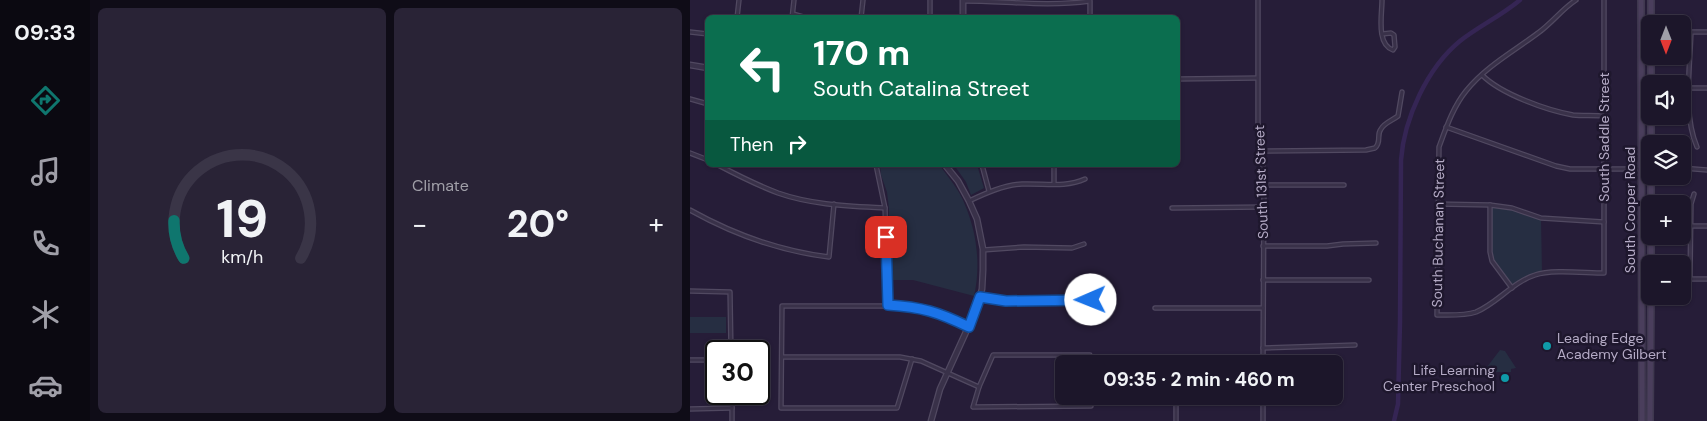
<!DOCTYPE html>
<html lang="en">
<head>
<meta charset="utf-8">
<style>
  :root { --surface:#1c162a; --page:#292336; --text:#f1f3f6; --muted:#a09fa8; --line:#3a3547; --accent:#0f766e }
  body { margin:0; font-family:"DM Sans",sans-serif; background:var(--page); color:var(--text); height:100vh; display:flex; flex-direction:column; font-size:19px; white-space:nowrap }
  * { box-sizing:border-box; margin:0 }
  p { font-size:16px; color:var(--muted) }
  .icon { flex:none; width:28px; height:28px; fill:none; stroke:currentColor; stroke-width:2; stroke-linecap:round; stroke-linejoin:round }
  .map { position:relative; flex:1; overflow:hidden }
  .drawer { display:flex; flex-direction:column; gap:8px; padding:8px; background:#0f0c17; width:600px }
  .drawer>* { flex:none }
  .hud { position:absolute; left:15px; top:15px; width:475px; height:152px; border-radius:8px; box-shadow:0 1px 4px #0004,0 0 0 1px var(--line); background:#0b6e4f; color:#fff; overflow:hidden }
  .needle { width:32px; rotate:180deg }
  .tools { position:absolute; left:951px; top:15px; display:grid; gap:10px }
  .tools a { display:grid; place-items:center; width:50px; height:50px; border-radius:8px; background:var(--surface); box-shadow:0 1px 4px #0004,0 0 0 1px var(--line); font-size:25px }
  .speed { position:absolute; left:15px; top:340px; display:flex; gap:10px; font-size:25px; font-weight:700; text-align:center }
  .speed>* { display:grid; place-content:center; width:65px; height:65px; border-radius:50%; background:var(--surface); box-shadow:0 1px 4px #0004,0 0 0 1px var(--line); line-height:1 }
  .speed .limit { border:2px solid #111; border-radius:8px; background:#fff; color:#111 }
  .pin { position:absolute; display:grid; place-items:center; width:42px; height:42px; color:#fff; margin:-21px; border-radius:10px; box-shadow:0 2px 8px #0006 }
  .me { position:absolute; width:55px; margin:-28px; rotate:269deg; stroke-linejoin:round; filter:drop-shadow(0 0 4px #0008) }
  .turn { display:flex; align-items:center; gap:18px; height:105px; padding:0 25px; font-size:22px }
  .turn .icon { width:65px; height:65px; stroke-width:2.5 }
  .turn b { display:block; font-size:35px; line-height:42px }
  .then { display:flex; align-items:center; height:48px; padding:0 25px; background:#0003; gap:10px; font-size:19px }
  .big { font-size:38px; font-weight:700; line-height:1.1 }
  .drawer .card { flex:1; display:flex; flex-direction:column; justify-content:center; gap:8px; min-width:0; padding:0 18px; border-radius:8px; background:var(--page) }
  .drawer .dial { align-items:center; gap:0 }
  .dial svg { height:130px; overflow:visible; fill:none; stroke:var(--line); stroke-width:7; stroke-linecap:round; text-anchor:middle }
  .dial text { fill:var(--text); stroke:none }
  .heat { display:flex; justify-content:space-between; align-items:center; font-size:28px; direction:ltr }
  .drawer .tiles { flex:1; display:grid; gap:8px; grid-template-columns:repeat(2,1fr) }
  .trip { position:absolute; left:365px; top:355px; width:288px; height:50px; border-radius:8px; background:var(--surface); box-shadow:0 1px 4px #0004,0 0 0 1px var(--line); font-weight:700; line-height:50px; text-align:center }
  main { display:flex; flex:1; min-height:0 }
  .tabs { display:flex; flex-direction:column; width:90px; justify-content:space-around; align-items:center; background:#0b0911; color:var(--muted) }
  .tabs .icon { width:35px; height:35px }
  .tabs .active { color:var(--accent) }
  .tabs b { font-size:22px; color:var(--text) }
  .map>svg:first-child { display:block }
</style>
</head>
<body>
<main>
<nav class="tabs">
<b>09:33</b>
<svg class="icon active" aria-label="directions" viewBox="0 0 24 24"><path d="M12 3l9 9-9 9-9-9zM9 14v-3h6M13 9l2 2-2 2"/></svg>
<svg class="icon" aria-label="music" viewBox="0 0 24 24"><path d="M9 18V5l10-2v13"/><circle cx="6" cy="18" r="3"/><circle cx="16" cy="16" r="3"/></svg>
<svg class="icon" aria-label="phone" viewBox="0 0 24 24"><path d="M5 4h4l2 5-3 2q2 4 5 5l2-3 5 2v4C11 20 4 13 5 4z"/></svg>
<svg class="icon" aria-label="climate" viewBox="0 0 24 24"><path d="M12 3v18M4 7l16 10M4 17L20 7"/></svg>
<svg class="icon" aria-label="car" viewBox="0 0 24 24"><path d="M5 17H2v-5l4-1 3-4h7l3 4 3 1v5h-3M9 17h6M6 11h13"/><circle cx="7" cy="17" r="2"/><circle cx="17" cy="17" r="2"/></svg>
</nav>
<section class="drawer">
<div class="tiles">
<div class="card dial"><svg viewBox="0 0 100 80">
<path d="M14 69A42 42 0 1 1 86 69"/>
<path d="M14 69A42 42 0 0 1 8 46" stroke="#0f766e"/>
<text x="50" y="56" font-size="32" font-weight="700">19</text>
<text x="50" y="72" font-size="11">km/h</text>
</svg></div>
<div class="card"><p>Climate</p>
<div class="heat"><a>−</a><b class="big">20°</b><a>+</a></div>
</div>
</div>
</section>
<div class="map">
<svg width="1017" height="421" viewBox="0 0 1017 421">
  <rect width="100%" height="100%" fill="#261d38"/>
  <!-- green -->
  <g fill="#262e42">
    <path d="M190,165L250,166C259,178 270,191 275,205C287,233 291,266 284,296L223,280H202L199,247V209L197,192L191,175Z"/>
    <path d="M264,165H287L294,188L281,195L276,182Z"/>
    <path d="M800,205L822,208L851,218L852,273L842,276L822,288L807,269L800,252Z"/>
    <rect x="0" y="317" width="36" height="16"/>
    <path d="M810,350L815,351L826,368L821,369V372H797V367Z"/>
  </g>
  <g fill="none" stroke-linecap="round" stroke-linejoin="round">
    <!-- canal -->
    <path stroke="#352554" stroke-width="4.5" d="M704,421L708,404L710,322L711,160C714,119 737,68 770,41C789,26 811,16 830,0"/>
    <!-- minor casing -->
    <g stroke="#514961" stroke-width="5.5">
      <g id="minor">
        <path d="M240,0V18"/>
        <path d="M568,0V123L572,151L574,185L573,364"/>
        <path d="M886,0C872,9 862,23 848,33C824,51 795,67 776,91C763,107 756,128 749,147L747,315C760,315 774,316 786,312C806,304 823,282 845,275C862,269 895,273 914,273V0"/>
        <path d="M273,1C316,1 357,7 400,1V18"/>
        <path d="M103,14L117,18"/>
        <path d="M47,18L49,0"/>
        <path d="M102,18L104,0"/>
        <path d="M171,18L173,0"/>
        <path d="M0,32L18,34"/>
        <path d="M692,34L701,33L704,35L705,47L703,50C686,44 692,15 692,0"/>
        <path d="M792,75C811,94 856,110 883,115C893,116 904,115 914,116"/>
        <path d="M488,79L567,78"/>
        <path d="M1000,88H1017"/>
        <path d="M0,99L18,104"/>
        <path d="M756,127L866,166L880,169H960"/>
        <path d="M1007,147C993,115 1000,68 1001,32H1017"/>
        <path d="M572,151L676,150L685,148C692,142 686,135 691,129C694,123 703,120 708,116L712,92"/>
        <path d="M0,153L18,160"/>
        <path d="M28,165C47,175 67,185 88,193C122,205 159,206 195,208"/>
        <path d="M186,165L195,208L198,305"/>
        <path d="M292,165L299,191"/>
        <path d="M364,165V184"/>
        <path d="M992,168L1017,170"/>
        <path d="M574,185H654"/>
        <path d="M1004,194L1001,204L1000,279H1017"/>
        <path d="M279,201C296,193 314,185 332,184C354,183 375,188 395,179"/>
        <path d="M748,204L800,205L822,208L851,218L914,222"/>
        <path d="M800,205V252L802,261L822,288"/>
        <path d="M482,208L573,207"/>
        <path d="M0,210C43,234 90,251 139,257L144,204"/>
        <path d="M1001,226H1017"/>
        <path d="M573,246H637L653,244L686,243"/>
        <path d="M293,250L334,247L382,248L394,244"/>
        <path d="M573,280H679"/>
        <path d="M0,291L40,292L41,351"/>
        <path d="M290,297L316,301L401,300"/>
        <path d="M465,308H573"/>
        <path d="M573,348L665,345"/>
        <path d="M92,357H210L231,361L289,387"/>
        <path d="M222,359L207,408H91L92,306H220L241,310L279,326"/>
        <path d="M0,360H26"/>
        <path d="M401,364L400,355H303L289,387L283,407L401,406V396"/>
        <path d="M42,394V421"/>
        <path d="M0,409L42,408"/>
        <path d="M486,421V396"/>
        <path d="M573,421V396"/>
      </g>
    </g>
    <!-- tertiary casing -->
    <g stroke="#514961" stroke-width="7">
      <g id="tertiary">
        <path d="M273,0V18"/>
        <path d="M0,65L18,68"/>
        <path d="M241,421L250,389L286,310L292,289L293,270V249L287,219L279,201L268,181L255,165"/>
      </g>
    </g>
    <!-- secondary casing -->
    <g stroke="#3f384f" stroke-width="8">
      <g id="secondary">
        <path d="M951,0L952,421"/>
        <path d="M961,0V24"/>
        <path d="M961,56V84"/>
        <path d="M961,116V144"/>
        <path d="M961,204V176"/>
        <path d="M961,264V236"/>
        <path d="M960,421L961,296"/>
      </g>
    </g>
    <!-- minor -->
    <use href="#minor" stroke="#393149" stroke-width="3"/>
    <!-- tertiary -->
    <use href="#tertiary" stroke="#393149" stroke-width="4.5"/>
    <!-- secondary -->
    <use href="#secondary" stroke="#4a3e5c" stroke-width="5"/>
  </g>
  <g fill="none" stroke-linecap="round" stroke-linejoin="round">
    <!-- route casing -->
    <g stroke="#114b97" stroke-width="12">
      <path id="route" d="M196,237L198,305C232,307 248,312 279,327L290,297L316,301L401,300"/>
    </g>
    <!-- route -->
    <use href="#route" stroke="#1a73e8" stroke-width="9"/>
  </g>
  <!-- markers -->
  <g fill="#0f9aa8" stroke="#1e172d" stroke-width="2">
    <circle cx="857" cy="346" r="5"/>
    <circle cx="815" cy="378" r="5"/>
  </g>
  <g text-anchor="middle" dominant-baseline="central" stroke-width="5" stroke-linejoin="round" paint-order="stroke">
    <!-- street labels -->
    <g font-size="14" fill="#b5abc6" stroke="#1e172d">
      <text transform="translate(914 137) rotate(-90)">South Saddle Street</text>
      <text transform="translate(571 182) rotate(-92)">South 131st Street</text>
      <text transform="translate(940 210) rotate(-90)">South Cooper Road</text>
      <text transform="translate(748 233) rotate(-89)">South Buchanan Street</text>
    </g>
    <!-- poi labels -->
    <g font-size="14" fill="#b5abc6" stroke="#1e172d" text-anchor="start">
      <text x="867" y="338">Leading Edge<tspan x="867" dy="16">Academy Gilbert</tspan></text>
      <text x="805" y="370" text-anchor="end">Life Learning<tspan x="805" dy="16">Center Preschool</tspan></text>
    </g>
  </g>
</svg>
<div class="tools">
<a><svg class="needle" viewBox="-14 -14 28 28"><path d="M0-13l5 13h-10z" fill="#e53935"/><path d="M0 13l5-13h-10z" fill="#a09fa8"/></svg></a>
<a><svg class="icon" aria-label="sound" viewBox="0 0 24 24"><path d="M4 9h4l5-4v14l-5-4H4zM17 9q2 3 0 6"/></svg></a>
<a><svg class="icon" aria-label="layers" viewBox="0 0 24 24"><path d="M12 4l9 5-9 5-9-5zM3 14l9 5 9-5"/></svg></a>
<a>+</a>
<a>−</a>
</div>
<div class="speed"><div class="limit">30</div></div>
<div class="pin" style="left:196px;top:237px;background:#d93025"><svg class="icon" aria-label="arrive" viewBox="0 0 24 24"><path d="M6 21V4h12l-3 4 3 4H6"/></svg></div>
<svg class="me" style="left:401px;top:300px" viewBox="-20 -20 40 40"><circle r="19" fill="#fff"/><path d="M0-13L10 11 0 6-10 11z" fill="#1a73e8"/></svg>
<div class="trip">09:35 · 2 min · 460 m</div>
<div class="hud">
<div class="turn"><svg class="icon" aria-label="left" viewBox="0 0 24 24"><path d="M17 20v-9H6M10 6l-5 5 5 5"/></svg><div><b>170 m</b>South Catalina Street</div></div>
<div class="then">Then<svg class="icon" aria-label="right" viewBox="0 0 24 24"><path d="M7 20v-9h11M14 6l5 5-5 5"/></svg></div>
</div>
</div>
</main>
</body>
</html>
